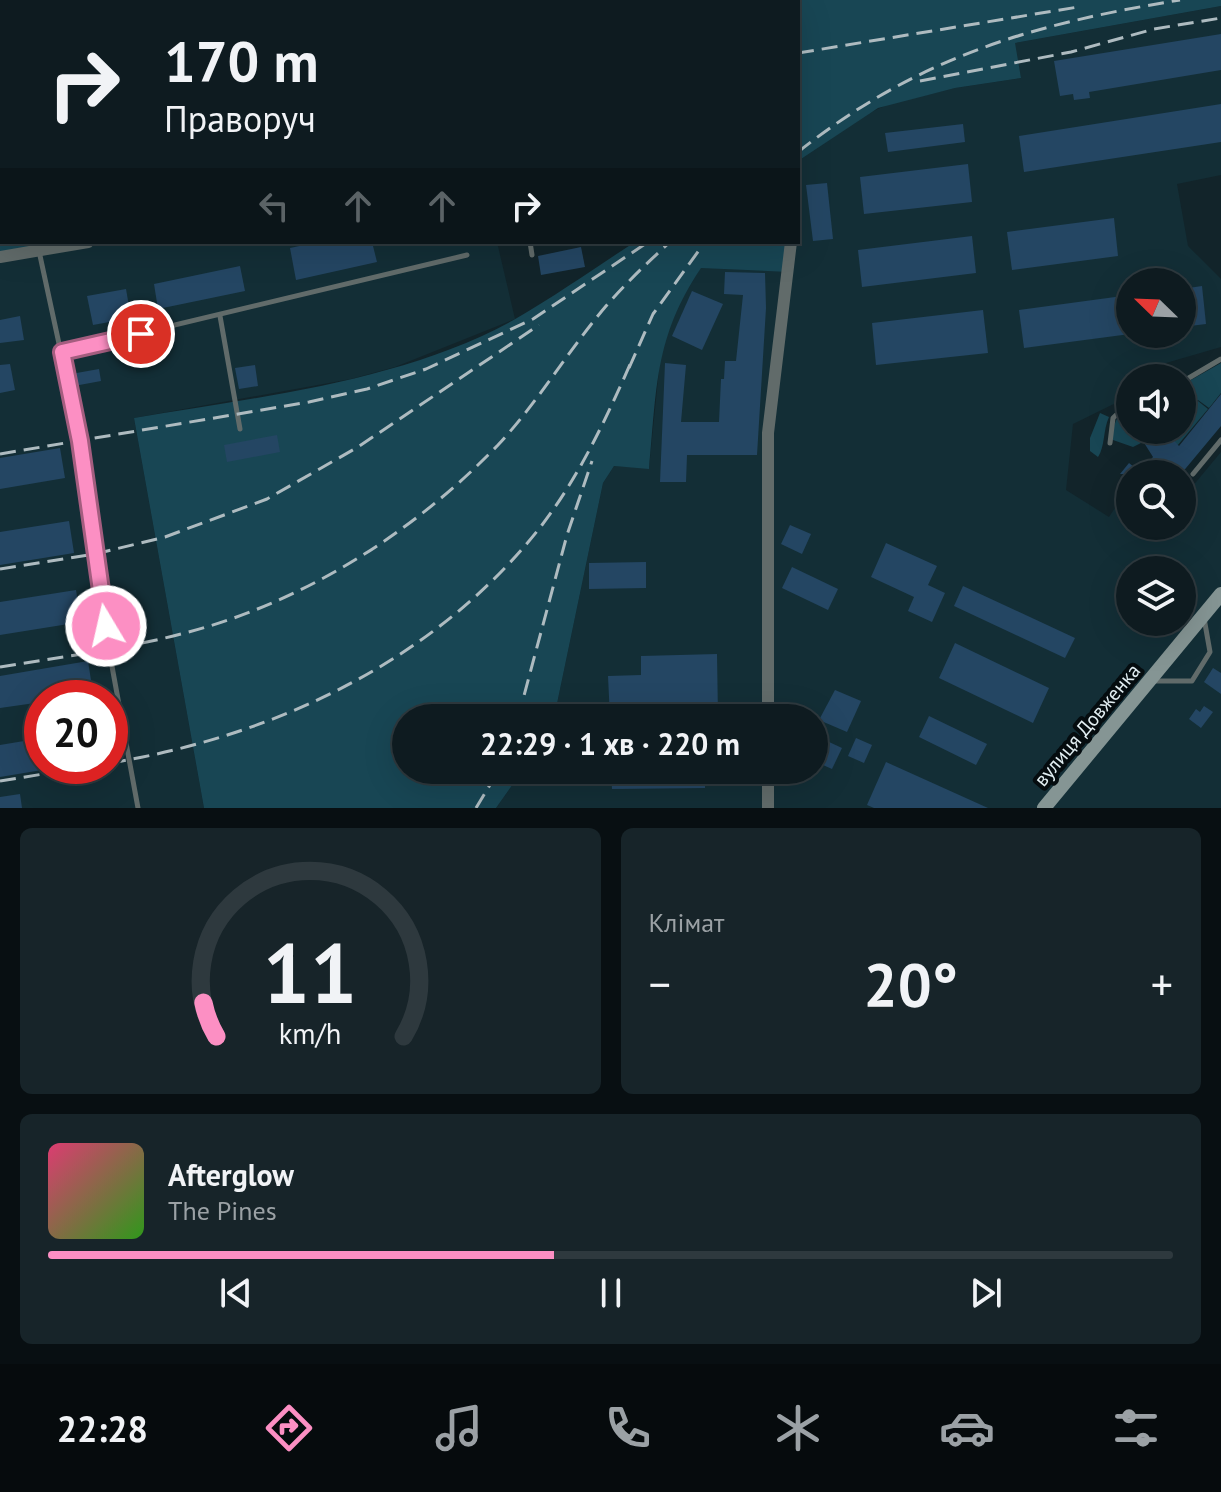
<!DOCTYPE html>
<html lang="uk">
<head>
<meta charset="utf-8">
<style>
  :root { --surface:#0e1b20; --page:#172429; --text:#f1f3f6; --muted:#9ba1a5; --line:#2e393e; --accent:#fc8fc3 }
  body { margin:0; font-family:"PT Sans",sans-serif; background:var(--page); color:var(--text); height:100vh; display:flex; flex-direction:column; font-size:30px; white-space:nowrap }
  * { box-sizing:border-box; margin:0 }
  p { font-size:26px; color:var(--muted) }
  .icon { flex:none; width:44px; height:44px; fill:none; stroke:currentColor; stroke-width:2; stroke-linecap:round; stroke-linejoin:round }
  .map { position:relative; height:808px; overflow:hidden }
  .drawer { display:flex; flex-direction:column; gap:20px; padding:20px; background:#080f12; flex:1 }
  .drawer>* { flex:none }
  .guide { position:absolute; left:0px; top:0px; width:800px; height:244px; box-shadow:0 8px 32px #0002,0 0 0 2px var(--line); background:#0e1b20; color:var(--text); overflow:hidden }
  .needle { width:52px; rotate:293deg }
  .fabs { position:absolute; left:1116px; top:268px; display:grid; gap:16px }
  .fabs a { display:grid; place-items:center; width:80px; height:80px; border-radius:50%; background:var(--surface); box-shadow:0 8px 32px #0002,0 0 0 2px var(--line); font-size:40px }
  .speed { position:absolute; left:24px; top:680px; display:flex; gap:16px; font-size:40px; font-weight:700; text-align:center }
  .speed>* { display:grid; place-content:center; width:104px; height:104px; border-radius:50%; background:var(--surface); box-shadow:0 8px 32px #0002,0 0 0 2px var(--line); line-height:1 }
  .speed .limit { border:12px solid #d22; background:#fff; color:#111 }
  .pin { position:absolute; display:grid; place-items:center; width:68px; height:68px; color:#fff; margin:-34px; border:4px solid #fff; border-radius:50%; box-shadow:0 2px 8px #0007 }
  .me { position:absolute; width:88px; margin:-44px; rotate:351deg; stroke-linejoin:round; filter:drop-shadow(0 0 6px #0008) }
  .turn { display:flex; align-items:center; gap:28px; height:168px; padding:0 32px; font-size:36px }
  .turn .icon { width:104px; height:104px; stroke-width:2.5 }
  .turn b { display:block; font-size:56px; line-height:68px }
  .lanes { display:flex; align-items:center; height:76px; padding:0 32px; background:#0003; justify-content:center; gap:40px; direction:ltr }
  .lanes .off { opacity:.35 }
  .big { font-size:60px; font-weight:700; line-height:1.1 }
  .drawer .widget { flex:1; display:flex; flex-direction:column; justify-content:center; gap:12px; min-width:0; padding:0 28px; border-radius:12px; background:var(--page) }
  .drawer .dial { align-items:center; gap:0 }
  .dial svg { height:208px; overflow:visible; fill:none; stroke:var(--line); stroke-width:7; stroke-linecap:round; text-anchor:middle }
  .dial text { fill:var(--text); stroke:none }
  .song { display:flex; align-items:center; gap:24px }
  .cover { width:96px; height:96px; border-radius:12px; background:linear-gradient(135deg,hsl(340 70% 55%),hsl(110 70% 35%)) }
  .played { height:8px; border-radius:4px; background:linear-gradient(90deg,var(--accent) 45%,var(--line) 45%) }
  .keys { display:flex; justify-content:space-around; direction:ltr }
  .heat { display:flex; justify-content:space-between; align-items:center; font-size:44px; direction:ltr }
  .drawer .tiles { flex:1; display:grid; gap:20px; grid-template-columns:1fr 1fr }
  .widget:last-child { grid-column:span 2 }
  .trip { position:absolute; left:392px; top:704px; width:436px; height:80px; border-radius:40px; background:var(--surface); box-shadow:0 8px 32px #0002,0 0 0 2px var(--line); font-weight:700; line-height:80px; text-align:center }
  .menu { display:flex; height:128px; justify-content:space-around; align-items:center; background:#060b0d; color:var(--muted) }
  .menu .icon { width:56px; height:56px }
  .menu .current { color:var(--accent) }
  .menu b { font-size:36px; color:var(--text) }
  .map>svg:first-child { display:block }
</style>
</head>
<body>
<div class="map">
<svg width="1221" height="808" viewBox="0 0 1221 808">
  <rect width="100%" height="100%" fill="#12242a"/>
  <!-- built -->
  <g fill="#132e36" fill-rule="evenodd">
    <path d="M1221,6V175L1177,184L1188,246L1221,279V347L1166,363L1152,378H1130V396L1073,424L1066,490L1109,517L1119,502L1130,511V526H1141L1153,535L1160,526H1182V499L1221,452V808H496L523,770H814V718H554L603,483L614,466L649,468L661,350L679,304L701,267L798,242V161L869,113L889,104L955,88L1021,78L1014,43ZM1130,282H1182V334H1130ZM1130,570H1182V622H1130Z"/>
    <path d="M88,242H497L515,319L395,367L351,379L134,418L204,808H0V257ZM42,698H110V766H42Z"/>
  </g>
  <!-- green -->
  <g fill="#184654">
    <path d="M212,0H1221V6L1015,43L1021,78L955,88L878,108L798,161V2H194Z"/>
    <path d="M0,29L2,242H88L0,257Z"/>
    <path d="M635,242H791L790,272L701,268C654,338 657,388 649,469L614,466L603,483L554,718H406V770H523L496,808H204L134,418C258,397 406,381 517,318C557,295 596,267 635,242Z"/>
    <path d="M1221,363V393L1209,408L1198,400L1182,412V385Z"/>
    <path d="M1198,401L1208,409L1172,452L1166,445L1173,438L1165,430H1182V416Z"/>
    <path d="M1130,405V430H1135L1145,441L1133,447L1113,440C1112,424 1117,415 1130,405Z"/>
    <path d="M1100,413L1109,417C1103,430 1105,447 1098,457L1090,451V438Z"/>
  </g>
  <!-- building -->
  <g fill="#244663">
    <path d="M1221,34V70L1089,92L1090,98L1074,100L1073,94L1060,96L1054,61Z"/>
    <path d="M1221,104V142L1024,172L1019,136Z"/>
    <path d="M963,124L965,142L888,152L885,133Z"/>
    <path d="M968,164L972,202L864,214L860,177Z"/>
    <path d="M827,183L833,239L813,241L806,185Z"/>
    <path d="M1114,218L1118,256L1012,270L1007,232Z"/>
    <path d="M972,236L976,273L862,287L858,250Z"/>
    <path d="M318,242H372L377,262L296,280L290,248Z"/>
    <path d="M581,247L585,267L541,275L538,256Z"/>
    <path d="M240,266L245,291L158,309L154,284Z"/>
    <path d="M725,272L765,273L766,308L757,455H687L686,482H660L665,363L686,365L681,422H719L721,379H724L725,361H736L743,295L724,294Z"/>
    <path d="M1202,286L1206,324L1182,327V289Z"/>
    <path d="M126,289L131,318L93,325L87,296Z"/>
    <path d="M692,291L723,304L702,350L672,336Z"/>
    <path d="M1130,295V334L1024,348L1019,310Z"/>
    <path d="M983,310L988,353L876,365L872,323Z"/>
    <path d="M20,316L24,340L0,343V320Z"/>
    <path d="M10,364L15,390L0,393V365Z"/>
    <path d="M255,365L258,386L239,389L235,368Z"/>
    <path d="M99,369L101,381L74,386L71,374Z"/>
    <path d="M1221,394V426L1181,474H1120L1129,463L1140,472L1153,457L1136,430H1164L1179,446Z"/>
    <path d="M277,435L280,452L227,462L224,445Z"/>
    <path d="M60,448L65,478L0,489V458Z"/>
    <path d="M69,521L74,553L0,565V532Z"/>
    <path d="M790,525L811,534L802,554L781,544Z"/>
    <path d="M886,543L937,566L928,585L945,593L932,622L908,611L914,597L871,577Z"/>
    <path d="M646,562V588L589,589V563Z"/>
    <path d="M792,567L838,589L828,610L782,588Z"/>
    <path d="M963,586L1075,638L1065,658L954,606Z"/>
    <path d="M76,590L81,622L0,635V602Z"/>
    <path d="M955,643L1049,688L1033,723L939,678Z"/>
    <path d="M717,654L718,717L610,718L608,676L641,675V656Z"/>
    <path d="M88,661L93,693L42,698V702L0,708V676Z"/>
    <path d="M1213,668L1221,673V694L1204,682Z"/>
    <path d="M835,690L861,701L847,732L819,720Z"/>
    <path d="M1204,706L1213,712L1201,728L1189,719L1196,709L1200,712Z"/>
    <path d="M929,716L987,744L976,765L919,737Z"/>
    <path d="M814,735L842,748L832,769L814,761Z"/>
    <path d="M42,738V770L0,777V745Z"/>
    <path d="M856,738L872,745L864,763L848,756Z"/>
    <path d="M886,762L988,808H874L867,805Z"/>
    <path d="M611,770H705V788L612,789Z"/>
    <path d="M20,794L22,808H0V797Z"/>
  </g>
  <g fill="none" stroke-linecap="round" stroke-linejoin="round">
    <!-- service -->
    <g stroke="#616b6a" stroke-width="5">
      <path d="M530,242L532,255"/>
      <path d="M39,251L80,441L109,650L138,808"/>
      <path d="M220,316L240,429"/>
      <path d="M62,352L467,255"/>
      <path d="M1182,382L1221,359"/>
      <path d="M1110,443L1113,418L1130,402"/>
      <path d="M1193,474L1221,440"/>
      <path d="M1151,681H1192L1210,652L1204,618"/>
    </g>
    <!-- tertiary -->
    <g stroke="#616b6a" stroke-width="12">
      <path d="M0,257L88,242"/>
      <path d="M768,718V433L791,242"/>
      <path d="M768,770V808"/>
    </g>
    <!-- secondary -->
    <path stroke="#859594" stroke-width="14" d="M1044,808L1221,594"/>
    <!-- rail -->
    <g stroke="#aebbc0" stroke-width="3" stroke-dasharray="16 8" stroke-linecap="butt">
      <path d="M798,53L1078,7"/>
      <path d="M920,81L1071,52L1154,29L1221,18"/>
      <path d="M798,152C918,57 1032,24 1180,0"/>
      <path d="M0,182H2"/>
      <path d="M629,368L653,314L705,242"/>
      <path d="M0,454L309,402L367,389L426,369L533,319L648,242"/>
      <path d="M0,569L95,554L165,537L267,499L358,447L539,325"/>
      <path d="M0,667C62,657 124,649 185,633C304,602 413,533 498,445C538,402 568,351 606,306C626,283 648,262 670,242"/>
      <path d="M518,718L567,535L592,461"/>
      <path d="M110,763C275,736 437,660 542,525C580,475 607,417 632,360"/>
      <path d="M0,781L93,766"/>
      <path d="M476,808L499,770"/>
    </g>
  </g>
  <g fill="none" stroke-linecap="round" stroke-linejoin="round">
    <!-- route casing -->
    <g stroke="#a45d7f" stroke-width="20">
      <path id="route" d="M106,626L80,441L62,352L141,334"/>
    </g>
    <!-- route -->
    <use href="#route" stroke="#fc8fc3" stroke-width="14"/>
  </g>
  <g text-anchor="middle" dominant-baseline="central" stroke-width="8" stroke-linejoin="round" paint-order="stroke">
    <!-- street labels -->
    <g font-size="20" fill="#e2eef2" stroke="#050c0f">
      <text transform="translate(1087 725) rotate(-50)">вулиця Довженка</text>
    </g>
  </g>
</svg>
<div class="fabs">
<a><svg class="needle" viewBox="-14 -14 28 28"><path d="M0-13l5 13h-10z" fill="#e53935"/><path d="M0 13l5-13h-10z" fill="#9ba1a5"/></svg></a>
<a><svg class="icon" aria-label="sound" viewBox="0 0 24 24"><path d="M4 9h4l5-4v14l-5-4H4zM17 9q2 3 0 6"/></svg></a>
<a><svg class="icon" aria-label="search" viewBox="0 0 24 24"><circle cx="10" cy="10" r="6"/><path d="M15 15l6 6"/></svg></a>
<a><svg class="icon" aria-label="layers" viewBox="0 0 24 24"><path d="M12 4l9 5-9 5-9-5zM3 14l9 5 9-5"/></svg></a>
</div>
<div class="speed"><div class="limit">20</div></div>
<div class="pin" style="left:141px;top:334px;background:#d93025"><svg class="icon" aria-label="arrive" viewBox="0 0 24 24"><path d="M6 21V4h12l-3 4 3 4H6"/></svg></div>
<svg class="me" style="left:106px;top:626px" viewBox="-20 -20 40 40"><circle r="17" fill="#fc8fc3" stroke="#fff" stroke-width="3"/><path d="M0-11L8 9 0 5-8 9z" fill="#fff"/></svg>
<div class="trip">22:29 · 1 хв · 220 m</div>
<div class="guide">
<div class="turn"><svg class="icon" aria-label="right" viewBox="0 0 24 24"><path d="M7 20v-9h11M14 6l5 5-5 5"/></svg><div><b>170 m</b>Праворуч</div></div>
<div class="lanes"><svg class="icon off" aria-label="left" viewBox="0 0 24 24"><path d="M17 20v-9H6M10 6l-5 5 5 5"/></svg><svg class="icon off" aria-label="ahead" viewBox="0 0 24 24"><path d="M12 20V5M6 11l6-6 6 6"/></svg><svg class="icon off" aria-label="ahead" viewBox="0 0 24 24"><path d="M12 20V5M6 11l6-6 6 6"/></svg><svg class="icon" aria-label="right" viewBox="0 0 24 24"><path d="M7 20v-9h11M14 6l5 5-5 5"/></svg></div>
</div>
</div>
<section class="drawer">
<div class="tiles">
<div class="widget dial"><svg viewBox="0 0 100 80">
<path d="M14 69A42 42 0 1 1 86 69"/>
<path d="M14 69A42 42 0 0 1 9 56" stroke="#fc8fc3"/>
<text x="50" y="56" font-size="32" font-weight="700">11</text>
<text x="50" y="72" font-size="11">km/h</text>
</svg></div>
<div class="widget"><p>Клімат</p>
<div class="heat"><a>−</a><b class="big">20°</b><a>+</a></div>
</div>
<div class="widget">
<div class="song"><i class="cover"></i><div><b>Afterglow</b><p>The Pines</p></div></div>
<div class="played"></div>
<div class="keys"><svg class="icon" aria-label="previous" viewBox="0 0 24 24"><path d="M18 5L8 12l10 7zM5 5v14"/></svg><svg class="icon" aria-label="pause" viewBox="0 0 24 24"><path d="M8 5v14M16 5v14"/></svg><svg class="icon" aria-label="next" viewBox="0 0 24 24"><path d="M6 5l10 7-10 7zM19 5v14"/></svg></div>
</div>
</div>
</section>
<nav class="menu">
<b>22:28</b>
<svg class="icon current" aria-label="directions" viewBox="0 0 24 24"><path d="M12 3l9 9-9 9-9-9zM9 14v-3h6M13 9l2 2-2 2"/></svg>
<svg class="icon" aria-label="music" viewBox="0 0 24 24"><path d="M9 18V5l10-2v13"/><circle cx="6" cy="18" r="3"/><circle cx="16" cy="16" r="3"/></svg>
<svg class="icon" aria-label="phone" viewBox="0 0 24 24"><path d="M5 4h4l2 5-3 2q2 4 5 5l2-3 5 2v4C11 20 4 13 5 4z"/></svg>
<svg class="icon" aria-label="climate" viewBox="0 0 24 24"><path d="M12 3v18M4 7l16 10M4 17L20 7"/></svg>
<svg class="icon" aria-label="car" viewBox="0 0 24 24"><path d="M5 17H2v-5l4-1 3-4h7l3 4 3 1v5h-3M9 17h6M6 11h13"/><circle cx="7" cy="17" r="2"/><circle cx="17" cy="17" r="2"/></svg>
<svg class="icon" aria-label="filters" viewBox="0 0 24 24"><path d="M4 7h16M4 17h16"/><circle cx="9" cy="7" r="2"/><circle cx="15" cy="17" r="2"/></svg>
</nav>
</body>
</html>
